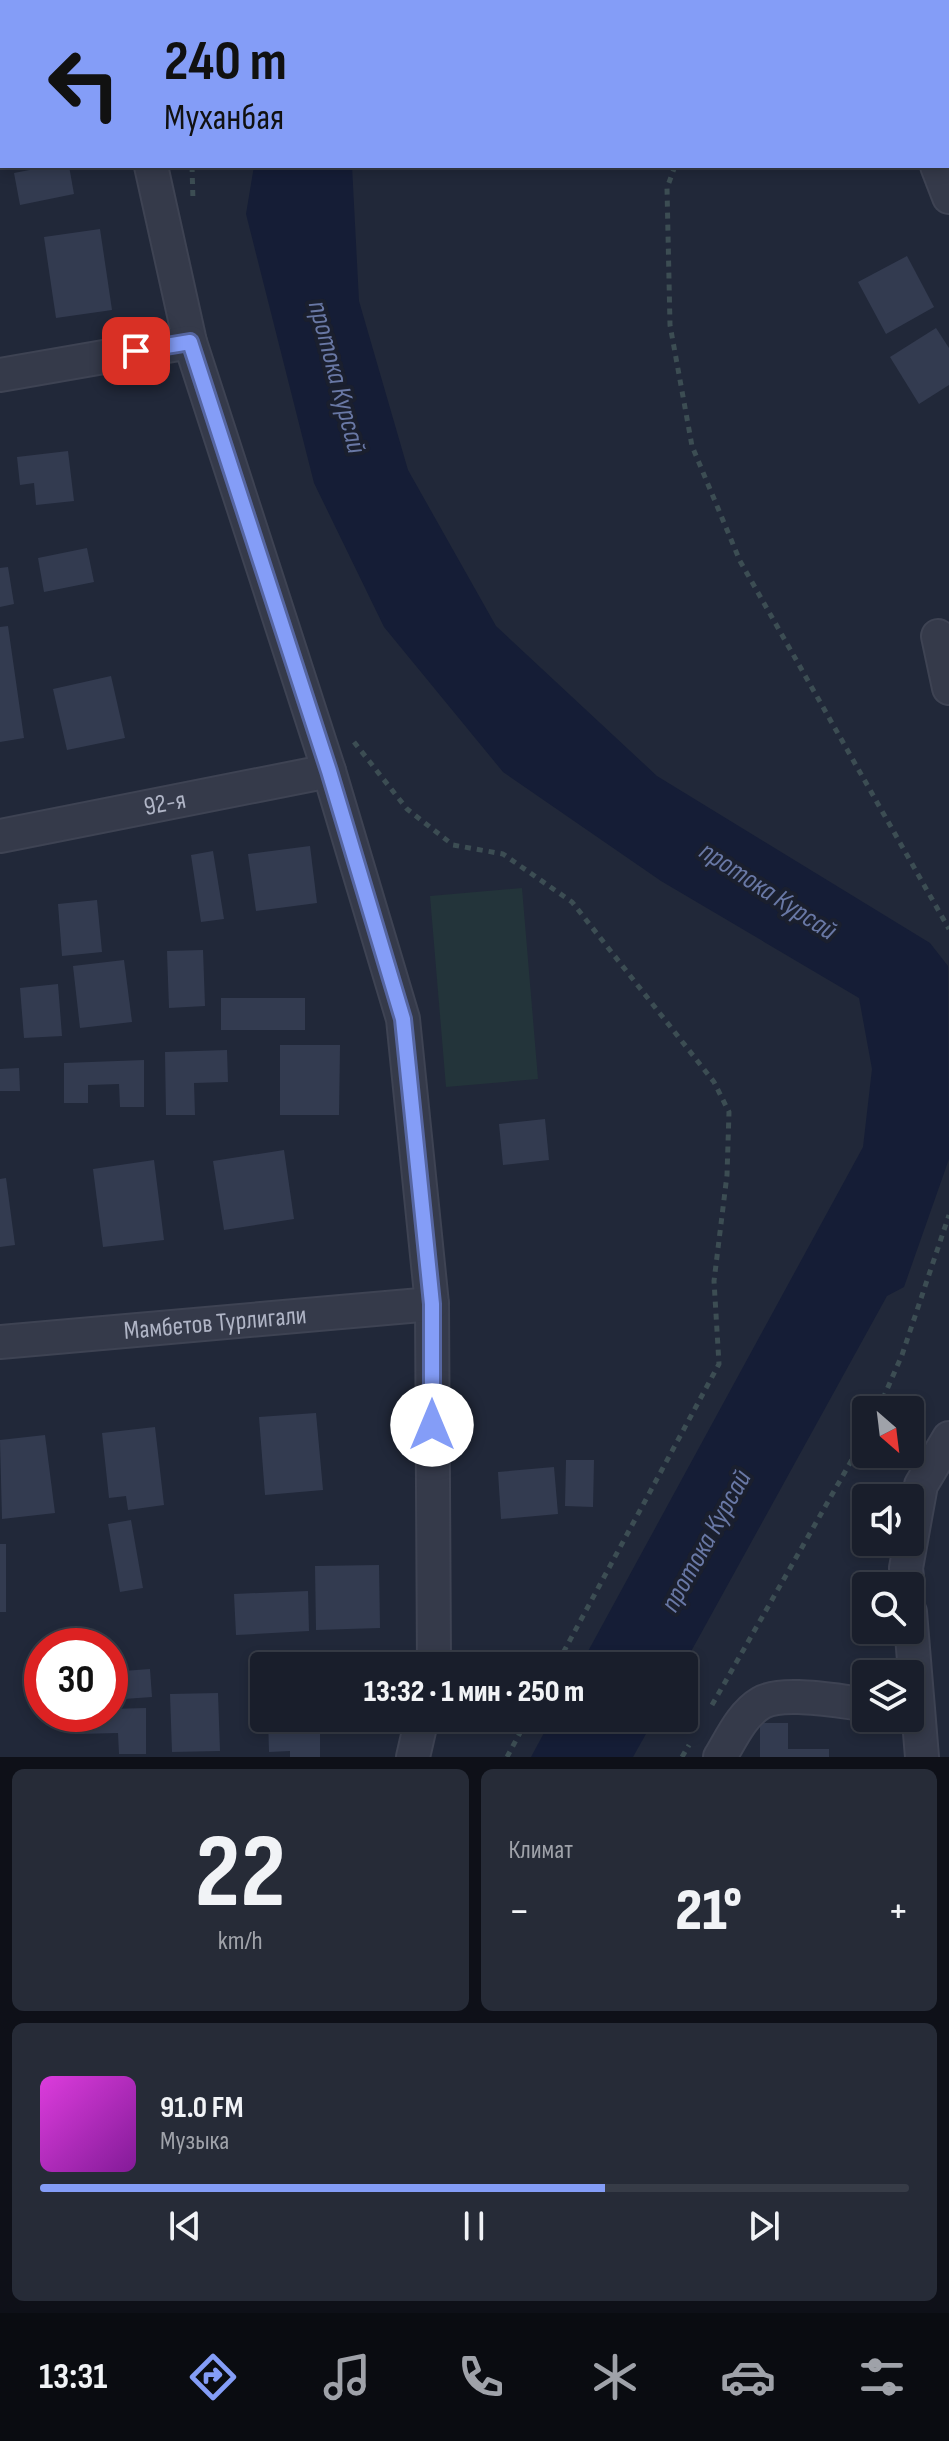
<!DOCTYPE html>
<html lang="ru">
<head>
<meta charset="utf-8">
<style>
  :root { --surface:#191e2b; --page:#262b37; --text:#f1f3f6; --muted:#9fa2a9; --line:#373c47; --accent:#849df7 }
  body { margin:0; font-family:"Sofia Sans Condensed",sans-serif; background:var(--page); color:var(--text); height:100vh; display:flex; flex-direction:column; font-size:30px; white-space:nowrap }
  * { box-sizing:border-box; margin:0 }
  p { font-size:26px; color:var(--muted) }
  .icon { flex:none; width:44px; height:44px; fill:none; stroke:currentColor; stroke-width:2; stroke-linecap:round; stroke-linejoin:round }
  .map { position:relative; height:1757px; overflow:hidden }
  .drawer { display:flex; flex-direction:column; gap:12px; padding:12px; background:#0e1018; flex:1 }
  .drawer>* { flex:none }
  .banner { position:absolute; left:0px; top:0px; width:950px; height:168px; box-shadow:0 4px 12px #0003,0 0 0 2px var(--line); background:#849df7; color:#111; overflow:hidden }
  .needle { width:52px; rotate:152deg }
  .tools { position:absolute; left:852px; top:1396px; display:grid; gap:16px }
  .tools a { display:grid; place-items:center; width:72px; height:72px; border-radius:8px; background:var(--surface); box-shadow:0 4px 12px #0003,0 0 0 2px var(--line); font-size:40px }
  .speed { position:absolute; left:24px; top:1628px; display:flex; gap:16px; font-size:40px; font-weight:700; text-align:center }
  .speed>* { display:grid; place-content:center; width:104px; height:104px; border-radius:50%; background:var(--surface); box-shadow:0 4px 12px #0003,0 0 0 2px var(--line); line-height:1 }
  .speed .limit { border:12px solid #d22; background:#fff; color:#111 }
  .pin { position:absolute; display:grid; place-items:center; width:68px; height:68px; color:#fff; margin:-34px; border-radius:16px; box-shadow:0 4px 12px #0006 }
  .me { position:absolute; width:88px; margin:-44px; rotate:0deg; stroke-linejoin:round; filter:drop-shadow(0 0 6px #0008) }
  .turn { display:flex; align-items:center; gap:28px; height:168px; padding:0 32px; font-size:36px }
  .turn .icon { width:104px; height:104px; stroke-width:2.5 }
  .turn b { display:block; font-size:56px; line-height:68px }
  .big { font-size:60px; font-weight:800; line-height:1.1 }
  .drawer .tile { flex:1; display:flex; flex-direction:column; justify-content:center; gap:12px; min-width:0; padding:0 28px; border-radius:12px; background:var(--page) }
  .drawer .dial { align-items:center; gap:0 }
  .dial b { font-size:104px; line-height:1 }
  .song { display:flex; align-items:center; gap:24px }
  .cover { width:96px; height:96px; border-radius:12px; background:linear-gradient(135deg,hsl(300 70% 55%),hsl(290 70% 35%)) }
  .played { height:8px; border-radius:4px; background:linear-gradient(90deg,var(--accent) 65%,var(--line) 65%) }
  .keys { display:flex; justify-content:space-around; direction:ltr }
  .heat { display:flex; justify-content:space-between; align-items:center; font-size:44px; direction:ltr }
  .drawer .tiles { flex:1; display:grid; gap:12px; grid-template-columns:1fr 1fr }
  .tile:last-child { grid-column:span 2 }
  .trip { position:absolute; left:250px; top:1652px; width:448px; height:80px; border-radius:8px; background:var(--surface); box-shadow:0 4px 12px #0003,0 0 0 2px var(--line); font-weight:800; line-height:80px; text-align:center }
  .menu { display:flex; height:128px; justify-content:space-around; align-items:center; background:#0a0c11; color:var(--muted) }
  .menu .icon { width:56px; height:56px }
  .menu .on { color:var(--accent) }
  .menu b { font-size:36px; color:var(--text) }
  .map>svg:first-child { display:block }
</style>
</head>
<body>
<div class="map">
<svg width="949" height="1757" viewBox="0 0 949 1757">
  <rect width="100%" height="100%" fill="#212839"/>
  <!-- green -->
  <path fill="#23343a" d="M522,888L538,1079L446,1087L430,896Z"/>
  <!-- water -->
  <g fill="#151d36">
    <path d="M254,166H352L359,301L408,470L496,626L657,776L930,943L948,966L949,1159L904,1287L887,1296L683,1666H580L863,1147L872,1069L859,998L661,881L503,772L384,627L314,483L246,214Z"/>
    <path d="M552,1718H655L633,1757H531Z"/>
  </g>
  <!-- building -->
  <g fill="#333b50">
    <path d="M50,166H69L74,194L20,205L14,173Z"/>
    <path d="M100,229L112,310L56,318L44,237Z"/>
    <path d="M907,256L934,307L886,334L858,282Z"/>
    <path d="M936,328L949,348V385L919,404L890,357Z"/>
    <path d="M68,451L74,501L36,505L34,483L20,485L17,457Z"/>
    <path d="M87,548L94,582L44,592L38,558Z"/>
    <path d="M8,567L14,604L0,607V568Z"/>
    <path d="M8,626L24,738L0,742V627Z"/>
    <path d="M111,676L125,738L67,750L53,689Z"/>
    <path d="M310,846L317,903L256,911L248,854Z"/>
    <path d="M213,851L224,919L201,922L191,855Z"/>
    <path d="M97,900L102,952L62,956L58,904Z"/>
    <path d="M203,950L205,1006L169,1008L167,951Z"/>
    <path d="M124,960L132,1022L80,1028L73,966Z"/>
    <path d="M58,984L62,1036L24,1038L20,988Z"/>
    <rect x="221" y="998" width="84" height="32"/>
    <path d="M280,1045H340L339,1115H280Z"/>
    <path d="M227,1050L228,1082L194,1083L195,1115H166L165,1052Z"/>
    <path d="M144,1060V1107H120L119,1084L88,1085V1103H64V1063Z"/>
    <path d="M19,1068L20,1091H0V1069Z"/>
    <path d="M545,1119L549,1160L503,1165L499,1124Z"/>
    <path d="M284,1150L294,1219L224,1230L213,1161Z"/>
    <path d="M154,1160L164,1240L103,1247L93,1169Z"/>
    <path d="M6,1178L15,1245L0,1247V1179Z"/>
    <path d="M316,1413L323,1490L265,1495L259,1417Z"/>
    <path d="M155,1427L164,1505L128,1510L126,1496L109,1498L102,1433Z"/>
    <path d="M45,1435L55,1513L2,1519L0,1440Z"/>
    <path d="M566,1460H594L593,1507L565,1506Z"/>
    <path d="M554,1467L558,1514L501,1519L498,1472Z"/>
    <path d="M131,1520L143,1588L120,1592L108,1524Z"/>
    <rect x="0" y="1544" width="6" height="68"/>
    <path d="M379,1565L380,1628L316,1630L315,1566Z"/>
    <path d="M308,1591L309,1631L236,1635L234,1594Z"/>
    <path d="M150,1669L152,1697L110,1700V1672Z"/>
    <path d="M218,1693L220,1751L172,1752L170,1694Z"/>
    <path d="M146,1708V1754H119L118,1733L77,1734V1714H110V1709Z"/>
    <path d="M268,1718H320V1757H290V1751L269,1752Z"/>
    <path d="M760,1723H788V1749H829V1757H760Z"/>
  </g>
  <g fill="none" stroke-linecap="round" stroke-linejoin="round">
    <!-- street casing -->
    <g stroke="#3e4353" stroke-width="36">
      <g id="street">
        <path d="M141,0L142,2"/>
        <path d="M948,92L949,87"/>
        <path d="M151,166L190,342L329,771L403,1019L432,1304L434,1666"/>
        <path d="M937,166L949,197"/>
        <path d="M0,375L190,342"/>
        <path d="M938,636L949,688"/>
        <path id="s1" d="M0,836L329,771"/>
        <path id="s2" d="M0,1342L432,1304"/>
        <path d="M908,1586L906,1568L921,1485L949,1438"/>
        <path d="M910,1612L922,1757"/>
        <path d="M413,1757L422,1718"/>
        <path d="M720,1757C731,1739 742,1714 761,1703C783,1690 840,1702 866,1704"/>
      </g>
    </g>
    <!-- path -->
    <g stroke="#3c4d53" stroke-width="5" stroke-dasharray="6 6" stroke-linecap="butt">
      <path d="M236,2L238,0"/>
      <path d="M864,2L872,0"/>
      <path d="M192,166L193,201"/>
      <path d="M675,166L667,188L670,325L692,446L740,561L949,929"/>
      <path d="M354,742L407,809L453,845L503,854L572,902L714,1082L729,1112L727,1175L714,1281L719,1364L556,1666"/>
      <path d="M878,1410L902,1355L949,1215"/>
      <path d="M712,1705L866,1435"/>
      <path d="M507,1757L528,1718"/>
      <path d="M682,1757L689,1745"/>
    </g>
    <!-- street -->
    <use href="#street" stroke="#353a4a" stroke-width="32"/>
  </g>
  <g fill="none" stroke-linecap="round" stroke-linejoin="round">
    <!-- route casing -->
    <g stroke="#5666a1" stroke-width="20">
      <path id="route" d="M136,351L190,342L329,771L403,1019L432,1304V1425"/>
    </g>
    <!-- route -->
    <use href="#route" stroke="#849df7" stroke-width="14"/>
  </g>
  <g text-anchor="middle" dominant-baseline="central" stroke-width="8" stroke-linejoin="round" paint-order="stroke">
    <!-- street labels -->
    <g font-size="26" fill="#b0b5c6" stroke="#1a1f2e">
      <text stroke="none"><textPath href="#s1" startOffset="168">92-я</textPath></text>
      <text stroke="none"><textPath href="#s2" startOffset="216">Мамбетов Турлигали</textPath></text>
    </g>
    <!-- water labels -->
    <g font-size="28" font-style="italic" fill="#6978a5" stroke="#1a1f2e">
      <text transform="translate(337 377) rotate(75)">протока Курсай</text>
      <text transform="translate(768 891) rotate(33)">протока Курсай</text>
      <text transform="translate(706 1541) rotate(-61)">протока Курсай</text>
    </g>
  </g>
</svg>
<div class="tools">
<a><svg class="needle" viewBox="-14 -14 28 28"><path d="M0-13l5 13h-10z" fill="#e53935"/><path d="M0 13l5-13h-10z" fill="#9fa2a9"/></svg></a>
<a><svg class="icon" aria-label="sound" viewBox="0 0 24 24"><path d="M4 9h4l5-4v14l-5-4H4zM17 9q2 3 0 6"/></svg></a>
<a><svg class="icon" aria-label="search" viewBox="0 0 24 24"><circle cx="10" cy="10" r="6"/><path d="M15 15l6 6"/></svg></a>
<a><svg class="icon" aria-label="layers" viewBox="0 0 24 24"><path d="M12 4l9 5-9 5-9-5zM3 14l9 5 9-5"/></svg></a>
</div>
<div class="speed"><div class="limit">30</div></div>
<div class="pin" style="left:136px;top:351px;background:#d93025"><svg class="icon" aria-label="arrive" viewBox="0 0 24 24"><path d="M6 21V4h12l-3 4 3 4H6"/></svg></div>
<svg class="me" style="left:432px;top:1425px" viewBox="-20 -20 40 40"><circle r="19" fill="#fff"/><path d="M0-13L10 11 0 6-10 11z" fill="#849df7"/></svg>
<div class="trip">13:32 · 1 мин · 250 m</div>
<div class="banner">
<div class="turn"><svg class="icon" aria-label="left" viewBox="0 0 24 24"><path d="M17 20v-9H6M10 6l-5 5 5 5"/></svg><div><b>240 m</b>Муханбая</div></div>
</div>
</div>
<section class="drawer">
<div class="tiles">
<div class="tile dial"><b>22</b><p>km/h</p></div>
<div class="tile"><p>Климат</p>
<div class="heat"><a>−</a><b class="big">21°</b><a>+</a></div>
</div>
<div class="tile">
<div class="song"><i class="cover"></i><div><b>91.0 FM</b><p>Музыка</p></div></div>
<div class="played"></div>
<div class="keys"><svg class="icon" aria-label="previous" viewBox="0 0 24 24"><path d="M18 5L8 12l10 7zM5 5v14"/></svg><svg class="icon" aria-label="pause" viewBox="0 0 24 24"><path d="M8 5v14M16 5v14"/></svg><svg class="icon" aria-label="next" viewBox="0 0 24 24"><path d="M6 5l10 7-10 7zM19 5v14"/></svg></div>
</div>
</div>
</section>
<nav class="menu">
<b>13:31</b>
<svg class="icon on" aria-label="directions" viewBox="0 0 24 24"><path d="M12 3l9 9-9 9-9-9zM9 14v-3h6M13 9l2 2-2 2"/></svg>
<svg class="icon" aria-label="music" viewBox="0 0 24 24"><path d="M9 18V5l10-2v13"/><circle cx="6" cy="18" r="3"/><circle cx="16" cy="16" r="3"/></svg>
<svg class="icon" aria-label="phone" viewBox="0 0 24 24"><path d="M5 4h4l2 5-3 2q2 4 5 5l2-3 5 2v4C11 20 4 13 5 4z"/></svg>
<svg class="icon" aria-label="climate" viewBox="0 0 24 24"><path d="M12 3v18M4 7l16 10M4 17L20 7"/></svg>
<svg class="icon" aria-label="car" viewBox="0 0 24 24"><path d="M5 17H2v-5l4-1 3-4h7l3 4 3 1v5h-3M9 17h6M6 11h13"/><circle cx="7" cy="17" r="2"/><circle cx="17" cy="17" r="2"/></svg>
<svg class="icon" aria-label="filters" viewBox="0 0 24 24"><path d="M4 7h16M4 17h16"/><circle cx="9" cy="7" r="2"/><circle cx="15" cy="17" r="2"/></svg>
</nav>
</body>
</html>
